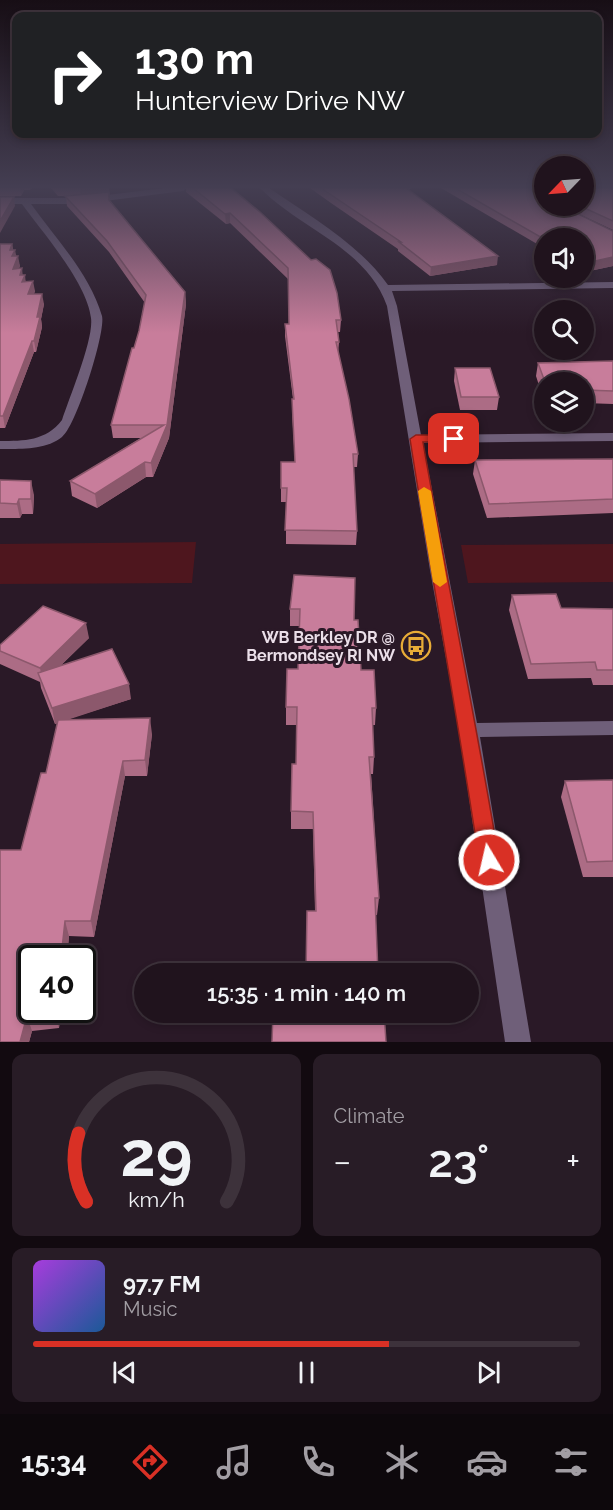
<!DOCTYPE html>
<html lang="en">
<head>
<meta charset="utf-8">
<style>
  :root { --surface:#20131d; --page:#281c26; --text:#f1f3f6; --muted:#a29ea4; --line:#3d323b; --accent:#d93025 }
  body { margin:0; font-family:Raleway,sans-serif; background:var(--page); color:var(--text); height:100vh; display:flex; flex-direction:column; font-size:22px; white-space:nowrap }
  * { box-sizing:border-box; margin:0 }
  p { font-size:20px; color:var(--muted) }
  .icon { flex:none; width:33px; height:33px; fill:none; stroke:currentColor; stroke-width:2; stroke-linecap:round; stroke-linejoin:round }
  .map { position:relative; height:1042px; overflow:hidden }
  .panel { display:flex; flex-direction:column; gap:12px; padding:12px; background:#120a10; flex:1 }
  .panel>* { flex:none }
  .top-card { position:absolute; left:12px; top:12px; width:590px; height:126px; border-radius:12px; box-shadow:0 3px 9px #0003,0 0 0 2px var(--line); background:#202124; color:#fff; overflow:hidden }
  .needle { width:39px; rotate:245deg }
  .controls { position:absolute; left:534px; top:156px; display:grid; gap:12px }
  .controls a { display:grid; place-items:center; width:60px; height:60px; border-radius:50%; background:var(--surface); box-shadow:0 3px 9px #0003,0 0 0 2px var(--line); font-size:30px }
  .speed { position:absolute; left:18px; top:945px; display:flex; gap:12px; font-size:30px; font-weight:700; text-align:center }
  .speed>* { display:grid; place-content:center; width:78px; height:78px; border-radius:50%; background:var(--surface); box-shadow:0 3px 9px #0003,0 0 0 2px var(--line); line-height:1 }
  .speed .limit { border:3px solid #111; border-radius:9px; background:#fff; color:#111 }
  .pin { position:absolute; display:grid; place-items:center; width:51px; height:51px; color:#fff; margin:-26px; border-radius:12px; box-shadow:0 3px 9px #0006 }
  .me { position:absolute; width:66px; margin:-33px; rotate:351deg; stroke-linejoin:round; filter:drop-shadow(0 0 4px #0008) }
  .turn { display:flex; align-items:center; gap:21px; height:126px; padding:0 24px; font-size:27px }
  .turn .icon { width:78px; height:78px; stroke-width:2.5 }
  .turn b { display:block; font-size:42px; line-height:51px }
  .big { font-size:45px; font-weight:600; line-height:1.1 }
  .panel .tile { flex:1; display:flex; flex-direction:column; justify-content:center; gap:9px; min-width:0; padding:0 21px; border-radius:12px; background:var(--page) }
  .panel .dial { align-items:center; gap:0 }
  .dial svg { height:156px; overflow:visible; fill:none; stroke:var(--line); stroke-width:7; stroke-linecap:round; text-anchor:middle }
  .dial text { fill:var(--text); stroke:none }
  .song { display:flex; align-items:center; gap:18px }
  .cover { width:72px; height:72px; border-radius:9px; background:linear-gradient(135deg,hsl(280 70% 55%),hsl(210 70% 35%)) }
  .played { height:6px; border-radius:3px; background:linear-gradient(90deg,var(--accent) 65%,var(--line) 65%) }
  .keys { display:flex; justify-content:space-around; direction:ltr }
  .heat { display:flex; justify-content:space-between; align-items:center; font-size:33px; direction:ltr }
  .panel .tiles { flex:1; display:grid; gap:12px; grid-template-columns:1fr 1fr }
  .tile:last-child { grid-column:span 2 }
  .trip { position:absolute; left:134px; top:963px; width:345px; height:60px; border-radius:30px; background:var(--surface); box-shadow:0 3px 9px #0003,0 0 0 2px var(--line); font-weight:600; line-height:60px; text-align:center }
  .dock { display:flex; height:96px; justify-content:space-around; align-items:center; background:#0d080c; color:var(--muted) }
  .dock .icon { width:42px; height:42px }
  .dock .active { color:var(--accent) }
  .dock b { font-size:27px; color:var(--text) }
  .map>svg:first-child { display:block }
</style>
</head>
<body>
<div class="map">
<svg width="613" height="1042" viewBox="0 0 613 1042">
  <rect width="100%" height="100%" fill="#2a1927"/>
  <!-- green -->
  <g fill="#4e161e">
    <path d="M196,542L192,583L0,584V544Z"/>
    <path d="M613,544V582L468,583L461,545Z"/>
  </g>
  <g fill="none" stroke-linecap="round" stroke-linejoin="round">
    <!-- minor -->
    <g fill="#6f5f79" fill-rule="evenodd">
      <path d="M166,188H187L183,191L81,204H31C56,239 90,274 102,316C106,332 76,427 62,437C46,450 20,449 0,449V441C24,441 46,441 62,420C69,398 94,339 91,318C87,283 43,233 22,204H0V198H81Z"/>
      <path d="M260,188H269C310,216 359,244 388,285L613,282V288L392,291L397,306L421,435L613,433V441L423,443L477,723L613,721V735L480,737L531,1042H505L459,730L430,570L387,306C366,247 300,229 260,188Z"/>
    </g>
  </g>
  <!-- wall -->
  <g fill="#ac6c85">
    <path d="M0,188H32L30,190H24L21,196H0Z"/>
    <path d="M51,188H109L110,201L185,292L186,304L169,438L153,477H146L97,508L72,496L70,481L141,438H113L111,425L139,331L145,303L109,252L67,206L66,196H58Z"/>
    <path d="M186,188H231L341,320L340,332H338L339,342L338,354L358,454L357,467H353L357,531L356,545L286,544V502H281V462H295L292,412V399H293L285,336V324H289L288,279L230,223L226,224L186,192Z"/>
    <path d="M310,188H411L409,190L497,265L430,276L398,251V249L331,203Z"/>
    <path d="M441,188H528L544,206L613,231V266L585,272L584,271V238H544V248Z"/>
    <path d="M529,188H544V196Z"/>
    <path d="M613,189V230L562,206H584Z"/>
    <path d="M0,244H12L13,250L20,266L19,268L26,282L35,291L34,294L44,304L41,319L42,327L36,352H34L5,428H0Z"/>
    <path d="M613,361V404L584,403V382H544V401L536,376L538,363Z"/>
    <path d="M455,368L499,397L497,410H460L454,381Z"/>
    <path d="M613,459V513L487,518L473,474L475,460Z"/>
    <path d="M0,480L34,495L33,514H22L20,518H0Z"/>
    <path d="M294,575L354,620L361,670L376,708L375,725H372L374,757L373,774H371L379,898L377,915L315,911L313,829H291V811L296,764L297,725H286V707L298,669L299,626H290V609Z"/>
    <path d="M512,595L561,608L613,609V685H593L591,678L528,679L509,610Z"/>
    <path d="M89,638L61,665L131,699L68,719L152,734L147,776H125L94,937L69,936L67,958H32V1010H61L59,1028L32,1031L29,1042H0L21,850L46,773L58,723L55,724L41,688L40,682L0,664V645Z"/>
    <path d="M613,780V877H583L561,797L565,781Z"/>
  </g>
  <!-- shaded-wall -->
  <g fill="#8c586c">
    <path d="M20,188H24V190L21,196Z"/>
    <path d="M80,188H109V192L81,196Z"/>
    <path d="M14,197L15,206L0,233V221Z"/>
    <path d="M230,213V223L226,224L225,214Z"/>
    <path d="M12,244L14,253L15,250L17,259L18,256L20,266L15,278L10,250Z"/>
    <path d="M498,256L497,265L430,276L431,267Z"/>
    <path d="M613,257V266L585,272L586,263Z"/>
    <path d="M22,268L23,278L25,275L26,285L24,292L20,275Z"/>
    <path d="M33,281L35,291L29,304L28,294Z"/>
    <path d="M185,292L186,304L169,438L153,477L151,463L167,425Z"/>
    <path d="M42,294L44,304L41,319L42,327L36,352L34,341L37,317Z"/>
    <path d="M32,341L34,352L5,428L3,416Z"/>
    <path d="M145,462L146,477L97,508L95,494Z"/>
    <path d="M31,481L34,495L33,514L31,499Z"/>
    <path d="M19,499L22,514L20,518L17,504Z"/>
    <path d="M86,623L89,638L43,683L40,668Z"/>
    <path d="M129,684L131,699L55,724L52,708Z"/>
    <path d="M150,718L152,734L147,776L145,760Z"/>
    <path d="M123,761L125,776L94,937L91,921Z"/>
    <path d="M65,921L69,936L67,958H61Z"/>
    <path d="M55,1010H61L59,1028L55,1013Z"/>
    <path d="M27,1016L32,1031L29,1042H20Z"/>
  </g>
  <!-- building -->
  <g fill="#c87d9b" stroke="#8c586c" stroke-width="1.5">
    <path d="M193,188H231L260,212L311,260L316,259L330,270L337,293L341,320H336L339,342H336L349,399L358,454H353L357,531L285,530L287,488H281V462H295L292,399H294L285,324H289L288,268L230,213L225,214Z"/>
    <path d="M321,188H406L498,256L431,267L399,242H401Z"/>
    <path d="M455,188H528L544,196V206H562L613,231V257L586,263L584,261V238L544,239Z"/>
    <path d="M584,188H611L613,189V221L580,206H584Z"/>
    <path d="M109,192V200L185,292L167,425L151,463L145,462L95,494L70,481L164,425H111L132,348H134L139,331L146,295L107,241L65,196Z"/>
    <path d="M0,197H14L0,221Z"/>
    <path d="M0,244H12L10,250H15L12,256H18L13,269L22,268L20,275H25L22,282L33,281L28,294H42L37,317H40L34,341H32L3,416H0Z"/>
    <path d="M613,361V391L584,390V382H545L538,363Z"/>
    <path d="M455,368H490L499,397H461Z"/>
    <path d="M613,459V499L489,504L475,460Z"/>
    <path d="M0,480L31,481V499H19L17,504L0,503Z"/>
    <path d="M294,575L355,578L354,620H358L361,670H374L376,708H372L374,757H369L379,898H375L378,974H306L307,911H316L313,812L291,811L292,764H296L297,707H286L287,669H298L300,609H290Z"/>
    <path d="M556,594L561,608L613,609V670H597L595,662L531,664L512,595Z"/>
    <path d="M43,606L86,623L40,668L0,651V645Z"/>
    <path d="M112,649L129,684L52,708L38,673Z"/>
    <path d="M150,718L145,760L123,761L91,921H65L61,958H32V1010H55V1013L27,1016L20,1042H0V850H21L41,773H46L58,720Z"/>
    <path d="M613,780V861L587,862L565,781Z"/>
    <path d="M273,1012H384L386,1042H272Z"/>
  </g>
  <!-- sky -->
  <linearGradient id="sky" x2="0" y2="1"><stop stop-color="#170e15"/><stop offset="0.56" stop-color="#443e52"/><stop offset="1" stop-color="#443e52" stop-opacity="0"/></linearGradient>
  <rect width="613" height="333" fill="url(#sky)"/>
  <!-- route -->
  <path fill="#d93025" stroke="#8d1f18" stroke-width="1.5" d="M416,435H454L460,439L454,442H423C447,582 476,720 499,860L496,866L489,869L482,866L479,860C458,719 432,579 410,439Z"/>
  <!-- slow -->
  <path fill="#f59e0b" d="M424,487L431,491L447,582L440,587L433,582L418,491Z"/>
  <!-- icons -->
  <defs>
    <g id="bus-ring" transform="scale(1.5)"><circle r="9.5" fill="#2a1927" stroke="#e8ac37" stroke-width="1.5"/><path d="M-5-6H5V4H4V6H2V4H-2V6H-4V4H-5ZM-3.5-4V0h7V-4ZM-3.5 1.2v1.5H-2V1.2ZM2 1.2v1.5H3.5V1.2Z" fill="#e8ac37"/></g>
  </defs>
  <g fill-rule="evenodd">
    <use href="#bus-ring" x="416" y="646"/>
  </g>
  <g text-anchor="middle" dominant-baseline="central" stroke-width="6" stroke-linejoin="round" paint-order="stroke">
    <!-- poi labels -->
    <g font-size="16" font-weight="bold" fill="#ebdfe9" stroke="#2a1927" text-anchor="end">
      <text x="395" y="637">WB Berkley DR @<tspan x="395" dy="18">Bermondsey RI NW</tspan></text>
    </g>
  </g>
</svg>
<div class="controls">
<a><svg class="needle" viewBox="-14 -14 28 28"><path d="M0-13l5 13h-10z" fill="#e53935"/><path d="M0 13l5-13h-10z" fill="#a29ea4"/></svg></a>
<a><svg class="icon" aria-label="sound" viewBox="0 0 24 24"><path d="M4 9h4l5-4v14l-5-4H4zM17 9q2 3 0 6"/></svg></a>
<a><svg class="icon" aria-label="search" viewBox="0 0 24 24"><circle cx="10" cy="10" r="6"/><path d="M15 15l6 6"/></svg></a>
<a><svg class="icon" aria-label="layers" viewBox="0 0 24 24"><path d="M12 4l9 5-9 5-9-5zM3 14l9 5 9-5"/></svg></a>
</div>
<div class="speed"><div class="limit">40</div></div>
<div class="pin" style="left:454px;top:439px;background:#d93025"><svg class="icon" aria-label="arrive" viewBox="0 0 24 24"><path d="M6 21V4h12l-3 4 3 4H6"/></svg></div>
<svg class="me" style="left:489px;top:860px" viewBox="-20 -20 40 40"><circle r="17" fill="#d93025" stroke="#fff" stroke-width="3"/><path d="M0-11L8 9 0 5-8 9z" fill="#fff"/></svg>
<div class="trip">15:35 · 1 min · 140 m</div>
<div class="top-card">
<div class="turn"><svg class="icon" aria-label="right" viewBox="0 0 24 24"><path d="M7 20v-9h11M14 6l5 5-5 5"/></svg><div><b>130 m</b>Hunterview Drive NW</div></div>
</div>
</div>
<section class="panel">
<div class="tiles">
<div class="tile dial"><svg viewBox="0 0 100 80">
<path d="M14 69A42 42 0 1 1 86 69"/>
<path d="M14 69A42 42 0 0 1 10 34" stroke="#d93025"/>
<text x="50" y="56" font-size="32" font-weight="700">29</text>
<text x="50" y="72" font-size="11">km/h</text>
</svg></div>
<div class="tile"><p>Climate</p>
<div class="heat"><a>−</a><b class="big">23°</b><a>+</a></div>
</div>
<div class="tile">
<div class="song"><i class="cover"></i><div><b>97.7 FM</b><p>Music</p></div></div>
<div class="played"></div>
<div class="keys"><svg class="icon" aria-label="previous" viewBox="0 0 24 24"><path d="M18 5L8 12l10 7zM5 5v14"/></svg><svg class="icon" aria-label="pause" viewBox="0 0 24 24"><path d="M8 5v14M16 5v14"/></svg><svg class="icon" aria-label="next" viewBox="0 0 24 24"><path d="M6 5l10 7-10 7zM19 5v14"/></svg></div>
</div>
</div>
</section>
<nav class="dock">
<b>15:34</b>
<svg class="icon active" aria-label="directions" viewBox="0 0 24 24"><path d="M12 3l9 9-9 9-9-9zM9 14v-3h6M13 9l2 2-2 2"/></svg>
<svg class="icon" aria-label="music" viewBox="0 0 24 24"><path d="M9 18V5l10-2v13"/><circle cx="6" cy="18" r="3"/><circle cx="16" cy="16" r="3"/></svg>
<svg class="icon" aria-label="phone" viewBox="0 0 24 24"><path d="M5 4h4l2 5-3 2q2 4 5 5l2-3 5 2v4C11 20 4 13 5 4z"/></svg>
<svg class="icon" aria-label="climate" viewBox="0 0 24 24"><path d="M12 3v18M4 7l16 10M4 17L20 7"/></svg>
<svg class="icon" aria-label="car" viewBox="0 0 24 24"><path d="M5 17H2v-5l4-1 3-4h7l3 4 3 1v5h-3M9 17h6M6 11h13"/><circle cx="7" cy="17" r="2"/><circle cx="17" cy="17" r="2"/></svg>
<svg class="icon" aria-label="filters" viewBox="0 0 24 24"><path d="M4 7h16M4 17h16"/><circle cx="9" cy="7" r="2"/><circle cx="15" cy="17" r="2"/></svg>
</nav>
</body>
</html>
